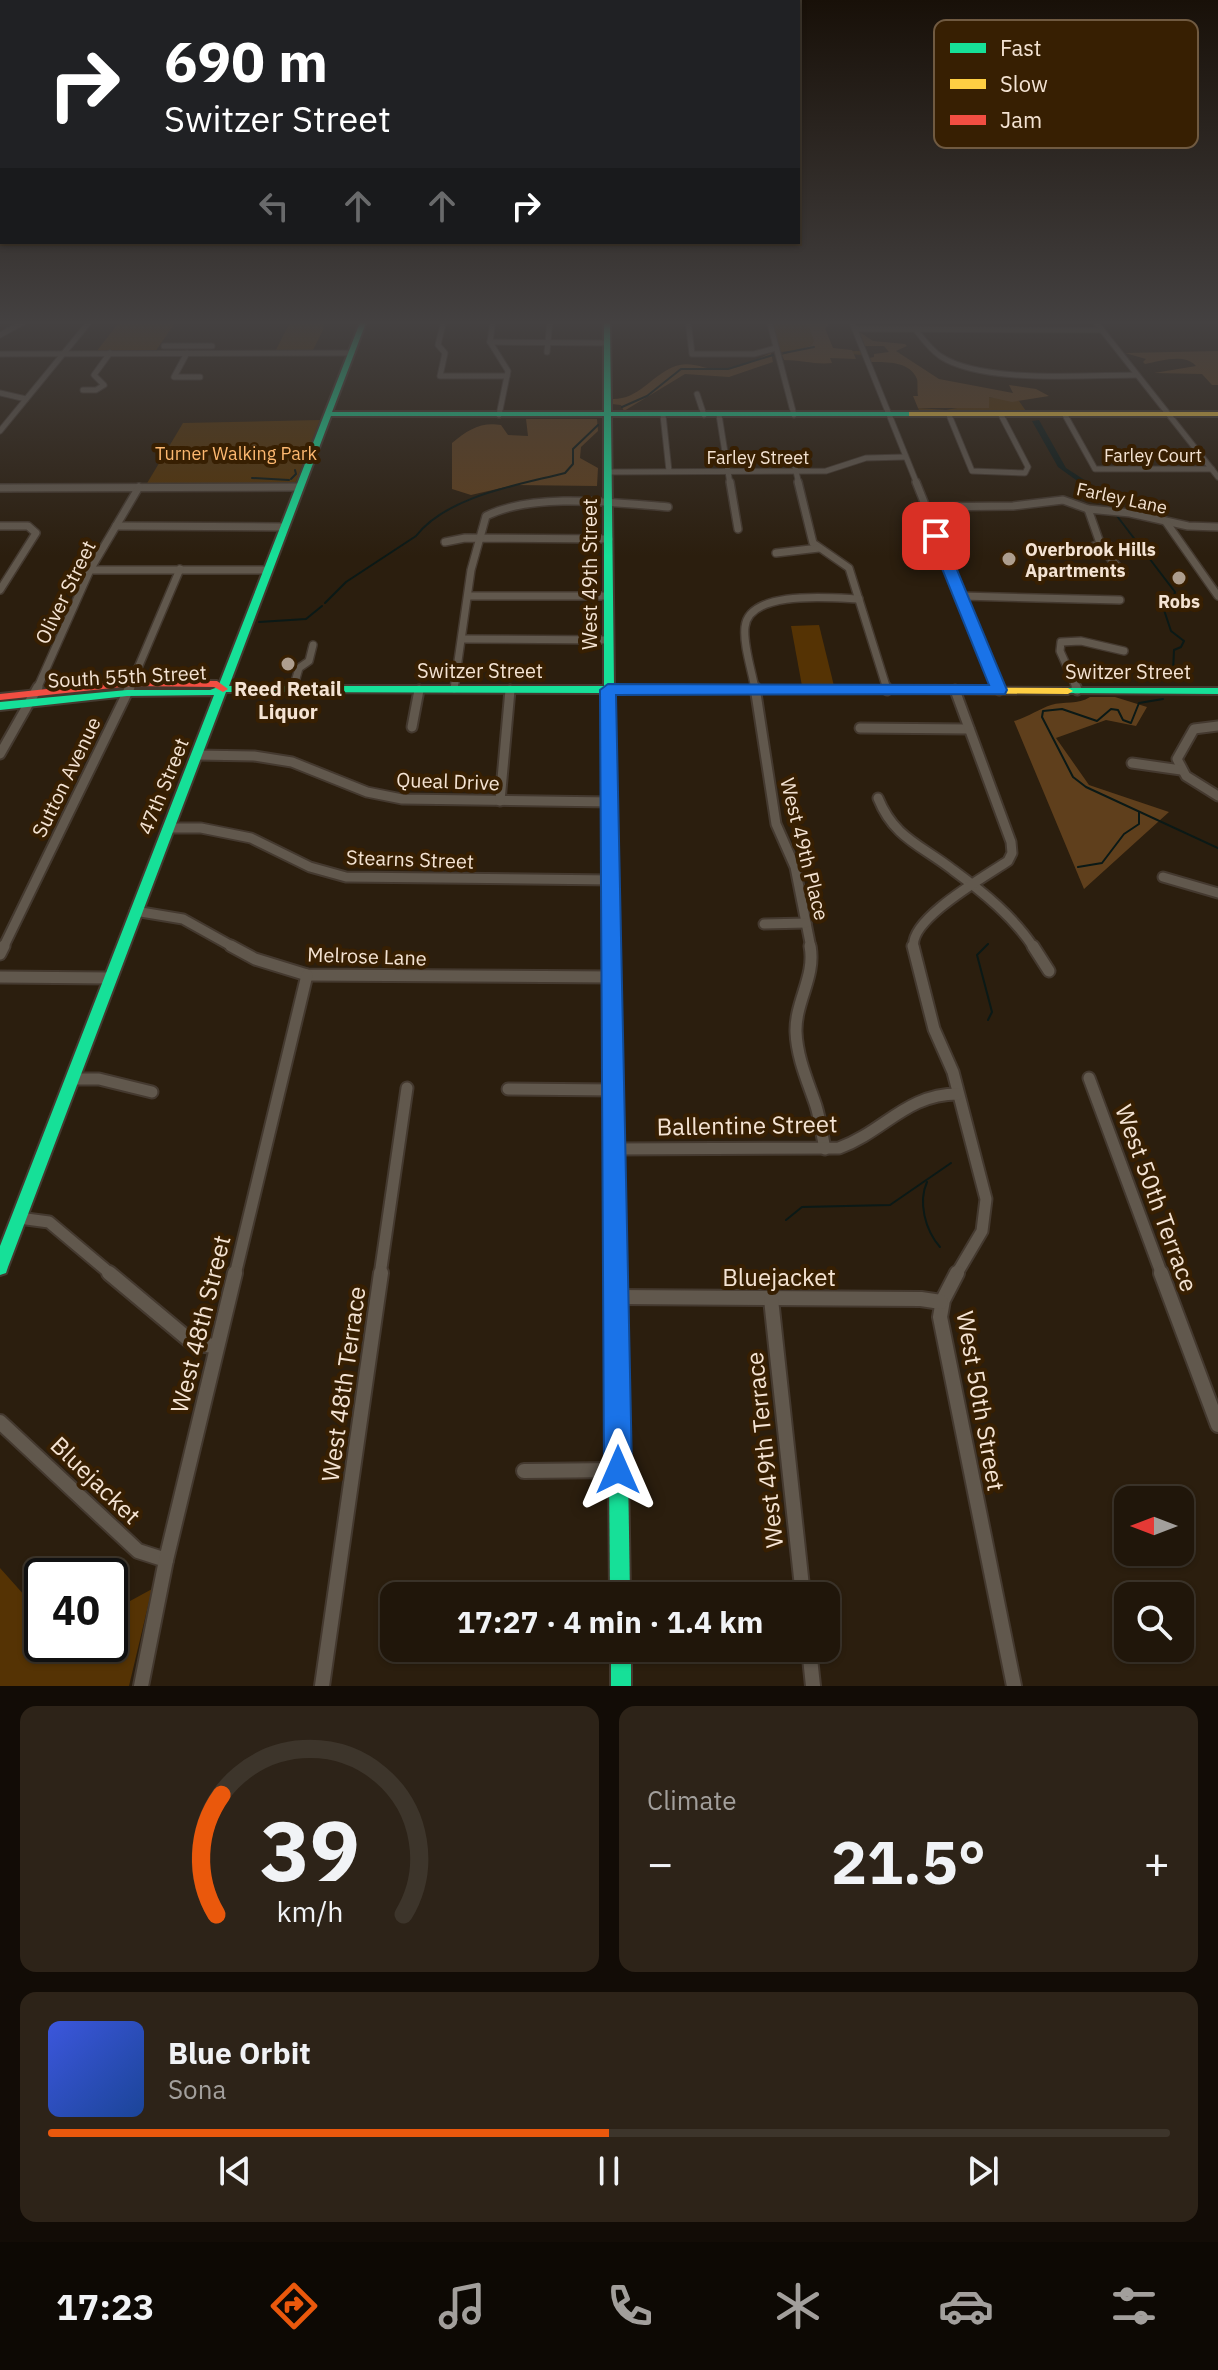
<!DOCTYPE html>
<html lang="en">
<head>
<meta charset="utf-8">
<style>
  :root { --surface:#20160a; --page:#2d2318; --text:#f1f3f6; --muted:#a29f9c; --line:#3d352b; --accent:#ea580c }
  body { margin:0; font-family:"IBM Plex Sans",sans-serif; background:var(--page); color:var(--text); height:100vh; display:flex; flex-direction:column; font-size:30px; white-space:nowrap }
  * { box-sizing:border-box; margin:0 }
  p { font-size:26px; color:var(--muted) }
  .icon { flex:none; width:44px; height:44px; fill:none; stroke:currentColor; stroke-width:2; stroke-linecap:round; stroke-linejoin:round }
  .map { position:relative; height:1686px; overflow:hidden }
  .details { display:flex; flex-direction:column; gap:20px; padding:20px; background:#120c06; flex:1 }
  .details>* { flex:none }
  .guide { position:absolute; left:0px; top:0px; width:800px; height:244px; box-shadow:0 2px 6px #0004,0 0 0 2px var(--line); background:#202124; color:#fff; overflow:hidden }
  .needle { width:52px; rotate:270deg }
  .buttons { position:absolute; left:1114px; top:1486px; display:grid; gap:16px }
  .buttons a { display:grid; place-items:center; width:80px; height:80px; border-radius:16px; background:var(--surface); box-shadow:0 2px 6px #0004,0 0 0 2px var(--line); font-size:40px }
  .speed { position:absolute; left:24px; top:1558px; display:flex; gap:16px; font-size:40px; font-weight:700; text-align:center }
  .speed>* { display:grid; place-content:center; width:104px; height:104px; border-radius:50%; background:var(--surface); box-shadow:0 2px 6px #0004,0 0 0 2px var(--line); line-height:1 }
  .speed .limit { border:4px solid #111; border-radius:12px; background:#fff; color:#111 }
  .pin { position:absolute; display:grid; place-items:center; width:68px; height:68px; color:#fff; margin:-34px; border-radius:16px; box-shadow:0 4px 12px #0006 }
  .me { position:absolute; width:88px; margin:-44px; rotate:0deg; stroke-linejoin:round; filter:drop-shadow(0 0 6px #0008) }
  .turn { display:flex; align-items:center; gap:28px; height:168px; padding:0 32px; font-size:36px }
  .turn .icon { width:104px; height:104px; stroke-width:2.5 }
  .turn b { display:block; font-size:56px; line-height:68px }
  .lanes { display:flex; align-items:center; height:76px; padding:0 32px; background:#0003; justify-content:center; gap:40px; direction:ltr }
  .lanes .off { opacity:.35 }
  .big { font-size:60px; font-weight:800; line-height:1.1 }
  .details .tile { flex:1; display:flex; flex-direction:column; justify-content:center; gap:12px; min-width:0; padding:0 28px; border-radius:16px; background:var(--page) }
  .details .dial { align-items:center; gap:0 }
  .dial svg { height:208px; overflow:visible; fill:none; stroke:var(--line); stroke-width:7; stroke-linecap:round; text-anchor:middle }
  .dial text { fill:var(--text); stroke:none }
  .song { display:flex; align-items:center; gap:24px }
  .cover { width:96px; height:96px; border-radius:12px; background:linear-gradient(135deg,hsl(230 70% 55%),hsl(220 70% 35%)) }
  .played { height:8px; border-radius:4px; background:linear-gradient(90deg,var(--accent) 50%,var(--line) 50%) }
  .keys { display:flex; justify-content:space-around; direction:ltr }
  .heat { display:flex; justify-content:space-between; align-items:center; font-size:44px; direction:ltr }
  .details .tiles { flex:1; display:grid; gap:20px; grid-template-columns:1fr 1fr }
  .tile:last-child { grid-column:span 2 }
  .trip { position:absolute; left:380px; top:1582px; width:460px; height:80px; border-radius:16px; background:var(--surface); box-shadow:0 2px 6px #0004,0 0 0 2px var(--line); font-weight:800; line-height:80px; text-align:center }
  .dock { display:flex; height:128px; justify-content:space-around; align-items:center; background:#0d0904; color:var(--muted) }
  .dock .icon { width:56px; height:56px }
  .dock .current { color:var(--accent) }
  .dock b { font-size:36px; color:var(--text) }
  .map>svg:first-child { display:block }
</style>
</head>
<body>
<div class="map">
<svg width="1218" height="1686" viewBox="0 0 1218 1686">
  <rect width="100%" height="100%" fill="#2b1e0e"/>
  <!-- green -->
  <g fill="#553304">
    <path d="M121,320H177L155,352H96Z"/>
    <path d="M291,320H324L323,330L312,352H275Z"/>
    <path d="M772,320H807C825,346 827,351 860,351L862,355L838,353L812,345L794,351L780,352Z"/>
    <path d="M988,397L1019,401L1028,414H921L918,408L946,410L968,406L989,408Z"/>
    <path d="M320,420L295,484L146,485L183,423Z"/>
    <path d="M819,625L834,686H802L791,626Z"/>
    <path d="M0,1568L42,1615V1644H110V1612L152,1589L129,1686H0Z"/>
  </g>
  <!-- forest -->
  <g fill="#5f3f1c">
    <path d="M807,320H826L829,326L825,328L833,348L852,350L856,359L830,358L832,363C817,365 800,360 784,360L782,355L812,345L814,341Z"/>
    <path d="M858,331L873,341L905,344L907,346L896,351L939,379L1013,393L1009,385L1036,389L1049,396L1012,402L989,397V408H918L913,396H918C917,392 918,382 917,379C910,361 886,362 870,362L869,358L874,357V354L889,352L884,346H865Z"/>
    <path d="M1218,351V385H1212L1202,374L1154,373L1196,366C1184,353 1161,361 1145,364L1143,362L1146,359L1125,353Z"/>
    <path d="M771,353L773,362L729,377L685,374L624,411L621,405L612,404L613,399C639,399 650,377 673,367C691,359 707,371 723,370C741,368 756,360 771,353Z"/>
    <path d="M526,419H597L598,431L581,447L580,458L598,468L597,486L514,485L471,495L452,489V443C468,430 480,422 501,425L508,435L528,436Z"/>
    <path d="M1090,697H1115L1147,707L1136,726L1106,720L1056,738L1089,785L1169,812L1084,889L1014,721C1028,717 1039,709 1051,705C1064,701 1078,705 1090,697Z"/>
  </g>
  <!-- water -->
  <path fill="#0b1916" d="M1039,420L1066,468L1097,488L1109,502L1102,503L1094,493L1058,467L1032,421Z"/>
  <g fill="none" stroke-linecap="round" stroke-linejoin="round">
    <!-- stream -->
    <g stroke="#0b1916" stroke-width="2">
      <path d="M784,353L814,347"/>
      <path d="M622,407L647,396L681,369H728L773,355"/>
      <path d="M252,478L289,480"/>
      <path d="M291,479L296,474L295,470"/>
      <path d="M1117,516L1175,592L1173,599L1163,603V607L1171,631L1184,641L1181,647L1174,650L1173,672L1169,681"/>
      <path d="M325,603L346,582L416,536C447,496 518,485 565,473L573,464V449L598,425"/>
      <path d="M259,622L306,619L322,606"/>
      <path d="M1163,699L1139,703L1131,723L1123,720L1118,710L1111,709L1097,721L1062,709L1043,711L1042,717L1073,777L1086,787L1218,848"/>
      <path d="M1078,867L1102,863L1124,834L1139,824V812"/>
      <path d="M988,944L977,955L992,1012L988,1020"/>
      <path d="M927,1182C918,1202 925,1230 940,1247"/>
      <path d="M786,1220L802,1207L890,1205L951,1163"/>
    </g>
    <!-- street-far4 casing -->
    <g stroke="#44392f" stroke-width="7">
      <g id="street-far4">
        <path d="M444,320L438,345L445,353L440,376H507"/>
        <path d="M688,320L692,354H754L776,348"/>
        <path d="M769,320L794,415"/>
        <path d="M851,320L917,484"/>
        <path d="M1094,320L1218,477"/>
        <path d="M855,329L1102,330"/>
        <path d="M915,329C923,339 930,349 940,356C982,384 1086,375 1137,375"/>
        <path d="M0,335L27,320"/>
        <path d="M490,342L607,343"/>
        <path d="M490,342L508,371L499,415"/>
        <path d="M490,342L493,320"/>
        <path d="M164,346H212"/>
        <path d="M547,352L550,320"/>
        <path d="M187,353L174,377H200"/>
        <path d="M0,354L352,353"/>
        <path d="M83,390H96L104,385L94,375L110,353"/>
        <path d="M0,393L26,399"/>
        <path d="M697,394L704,415"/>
        <path d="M663,415L669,471"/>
        <path d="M719,415L730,484"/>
        <path d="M949,415L972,471L1025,473L1028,467L1001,415"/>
        <path d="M1065,415L1095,469H1212"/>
        <path d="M0,431L91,320"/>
        <path d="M792,455L799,484"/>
        <path d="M609,472L826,471L866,458L905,457"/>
      </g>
    </g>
    <!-- street-far3 casing -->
    <g stroke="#44392f" stroke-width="10">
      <g id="street-far3">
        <path d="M730,482L738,529"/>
        <path d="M798,482L813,543L849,568L887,689"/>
        <path d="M916,482L999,689"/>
        <path d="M0,488L298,487"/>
        <path d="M924,507L1013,506L1063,500L1088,509L1130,513L1188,526L1218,527"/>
        <path d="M1088,509L1100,543"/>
        <path d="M1166,522L1218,596"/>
        <path d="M0,526H28L36,533L0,590"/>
        <path d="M116,526L283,527"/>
        <path d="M445,542L465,538L609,539"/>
        <path d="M1103,543L1109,546L1110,550L1102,551L1094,546Z"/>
        <path d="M1104,551L1124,574"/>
        <path d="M776,553L819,548"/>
        <path d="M90,570H266"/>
        <path d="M468,596H609"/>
        <path d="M961,596L1120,600"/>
        <path d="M462,639L609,640"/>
        <path d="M37,689L90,570L139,487"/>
        <path d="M129,689L180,569"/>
        <path d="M293,689L299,668L309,661L313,645"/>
        <path d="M454,689L471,570L486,516C533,492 616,503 668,507"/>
        <path d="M755,689C752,671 743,645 745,627C749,589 833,598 859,599"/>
        <path d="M1077,689L1060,651L1061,642L1081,641L1124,651"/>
      </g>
    </g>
    <!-- street-far2 casing -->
    <g stroke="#44392f" stroke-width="13">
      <g id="street-far2">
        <path d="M755,687L776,824L795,867L811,948"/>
        <path d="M886,687L887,690"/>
        <path d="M998,687L999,690"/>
        <path d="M1076,687L1077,690"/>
        <path d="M1218,726L1194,729L1177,759L1186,776L1218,796"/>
        <path d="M412,727L419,690"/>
        <path d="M860,728L969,729"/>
        <path d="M0,754L38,687"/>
        <path d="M197,755L254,756L292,762L367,792L402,799L610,802"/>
        <path d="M1132,763L1181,770"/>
        <path d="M878,798C894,838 921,845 953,870C983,892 1014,917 1034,948"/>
        <path d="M500,801L510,690"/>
        <path d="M168,828H201L251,838L310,867L346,877L612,880"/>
        <path d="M1163,877L1218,893"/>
        <path d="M135,911L183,919L235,948"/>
        <path d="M764,924L806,923"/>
        <path d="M3,948L130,687"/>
        <path d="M914,948C907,920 986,876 1008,861L1012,853L1011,842L955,690"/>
      </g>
    </g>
    <!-- street-far1 casing -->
    <g stroke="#44392f" stroke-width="15">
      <g id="street-far1">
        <path d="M231,946L255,959L307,975L612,977"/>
        <path d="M810,946C816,976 795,1002 796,1032C797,1058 808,1082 816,1106C820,1119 822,1135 825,1149"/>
        <path d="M913,946L934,1029L953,1072L986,1199L982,1231L956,1275"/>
        <path d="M1033,946L1049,971"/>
        <path d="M0,954L4,946"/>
        <path d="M0,977L110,978"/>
        <path d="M1089,1078L1162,1275"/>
        <path d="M72,1079H99L152,1092"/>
        <path d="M508,1089L615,1090"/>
        <path d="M615,1149L839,1148C885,1131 906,1094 958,1094"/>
        <path d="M19,1218L49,1222L112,1275"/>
        <path d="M235,1275L307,975"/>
        <path d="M380,1275L407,1088"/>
      </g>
    </g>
    <!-- street casing -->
    <g stroke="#44392f" stroke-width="18">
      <g id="street">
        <path d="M109,1273L194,1344L216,1346"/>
        <path d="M957,1273L943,1300L940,1317L1014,1686"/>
        <path d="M1161,1273L1218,1425"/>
        <path d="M617,1297L921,1299L941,1302"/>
        <path d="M771,1299L803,1596"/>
        <path d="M0,1422L138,1551L166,1560"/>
        <path d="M524,1471L618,1470"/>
        <path d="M809,1648L813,1686"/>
        <path d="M141,1686L166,1560L235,1273"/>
        <path d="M322,1686L381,1273"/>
      </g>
    </g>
    <!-- fast casing -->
    <g stroke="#44392f" stroke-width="4">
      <g id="fast">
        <path d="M361,320H367L332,412H604V320H610L611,412H912L916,414L912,416H611L614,686L795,687L800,690L795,693H614L616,835L614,838H606L604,835V693L226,692L8,1267L6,1273L0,1275V1246L214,695L127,696L0,710V702L127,690H210L218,687ZM331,416H604V686H229Z"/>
        <path d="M1068,688H1218V694L1064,693L1063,691Z"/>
        <path d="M617,1334L623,1337L626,1343L630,1596H610L608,1343L611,1337Z"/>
        <rect x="611" y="1648" width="20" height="38"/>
      </g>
    </g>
    <!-- slow casing -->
    <g stroke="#44392f" stroke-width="4">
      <g id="slow">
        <rect x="909" y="412" width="309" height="4"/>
        <path d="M795,687L1068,688L1073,691L1068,694L791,692L790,690L791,688Z"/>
        <path d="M610,831L616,835L622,1154L619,1159L614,1161L609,1159L606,1154L604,835Z"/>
      </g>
    </g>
    <!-- jam casing -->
    <g stroke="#44392f" stroke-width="4">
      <g id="jam">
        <path d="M131,680L217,681L228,689L223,692L214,687L131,686L0,700V694Z"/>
        <path d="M614,1147L619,1149L622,1154L626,1343L623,1349L617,1352L611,1349L608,1343L606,1154L609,1149Z"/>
      </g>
    </g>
    <!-- street-far4 -->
    <use href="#street-far4" stroke="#61584d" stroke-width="5"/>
    <!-- street-far3 -->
    <use href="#street-far3" stroke="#61584d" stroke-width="7"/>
    <!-- street-far2 -->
    <use href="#street-far2" stroke="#61584d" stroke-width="9"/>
    <!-- street-far1 -->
    <use href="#street-far1" stroke="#61584d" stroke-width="11"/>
    <!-- street -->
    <use href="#street" stroke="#61584d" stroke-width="14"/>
    <!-- fast -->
    <use href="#fast" fill="#16e098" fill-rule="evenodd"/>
    <!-- slow -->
    <use href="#slow" fill="#ffcf43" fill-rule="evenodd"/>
    <!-- jam -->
    <use href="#jam" fill="#f24e42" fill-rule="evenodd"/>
  </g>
  <!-- sky -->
  <linearGradient id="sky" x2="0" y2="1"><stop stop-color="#181008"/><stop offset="0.58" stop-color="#444141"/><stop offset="1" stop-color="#444141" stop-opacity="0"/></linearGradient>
  <rect width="1218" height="556" fill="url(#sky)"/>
  <!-- route -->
  <path fill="#1a73e8" stroke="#114b97" stroke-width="2" d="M931,533L943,536L1007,690L1005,694L616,695L632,1470L628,1480L618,1484L608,1480L604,1470L600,690L608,684L989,685L929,536Z"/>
  <!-- markers -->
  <g fill="#ae9e8e" stroke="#371f02" stroke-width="3">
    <circle cx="1009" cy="559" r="8"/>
    <circle cx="1179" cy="578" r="8"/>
    <circle cx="288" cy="664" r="8"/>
  </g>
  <g text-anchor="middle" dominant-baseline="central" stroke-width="8" stroke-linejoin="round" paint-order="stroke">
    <!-- far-park labels -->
    <g font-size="18" fill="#fdb870" stroke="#371f02">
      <text x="236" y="453">Turner Walking Park</text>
    </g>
    <!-- far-street labels -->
    <g font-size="18" fill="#f4e3d3" stroke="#371f02">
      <text x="1153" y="455">Farley Court</text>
      <text x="758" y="457">Farley Street</text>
      <text transform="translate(1122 498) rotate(12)">Farley Lane</text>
    </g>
    <!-- far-poi labels -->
    <g font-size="18" font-weight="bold" fill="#f4e3d3" stroke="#371f02" text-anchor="start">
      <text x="1025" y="549">Overbrook Hills<tspan x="1025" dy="21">Apartments</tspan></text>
      <text x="1179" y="601" text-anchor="middle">Robs</text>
    </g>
    <!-- street labels -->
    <g font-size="20" fill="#f4e3d3" stroke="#371f02">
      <text transform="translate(589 574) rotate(-90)">West 49th Street</text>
      <text transform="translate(65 592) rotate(-64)">Oliver Street</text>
      <text x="480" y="670">Switzer Street</text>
      <text x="1128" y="671">Switzer Street</text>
      <text transform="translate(127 676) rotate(-3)">South 55th Street</text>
      <text transform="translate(66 777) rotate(-64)">Sutton Avenue</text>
      <text transform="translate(448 781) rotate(2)">Queal Drive</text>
      <text transform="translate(163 786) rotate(-68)">47th Street</text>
      <text transform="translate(805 849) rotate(76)">West 49th Place</text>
      <text transform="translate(410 859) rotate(2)">Stearns Street</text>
      <text transform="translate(367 956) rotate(2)">Melrose Lane</text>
    </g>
    <!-- poi labels -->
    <g font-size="20" font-weight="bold" fill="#f4e3d3" stroke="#371f02">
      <text x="288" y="688">Reed Retail<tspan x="288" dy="23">Liquor</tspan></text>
    </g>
    <!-- near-street labels -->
    <g font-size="24" fill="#f4e3d3" stroke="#371f02">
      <text transform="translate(747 1125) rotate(-1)">Ballentine Street</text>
      <text transform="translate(1157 1198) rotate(70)">West 50th Terrace</text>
      <text x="779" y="1277">Bluejacket</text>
      <text transform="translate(200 1324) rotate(-76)">West 48th Street</text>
      <text transform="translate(343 1384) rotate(-82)">West 48th Terrace</text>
      <text transform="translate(981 1401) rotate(80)">West 50th Street</text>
      <text transform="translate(764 1450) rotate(-96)">West 49th Terrace</text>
      <text transform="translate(96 1480) rotate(44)">Bluejacket</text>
    </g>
  </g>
  <!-- legend -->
  <rect x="934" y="20" width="264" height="128" rx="12" fill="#371f02" stroke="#705a41" stroke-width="2"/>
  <rect x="950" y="43" width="36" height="10" fill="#16e098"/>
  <rect x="950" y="79" width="36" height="10" fill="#ffcf43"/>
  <rect x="950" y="115" width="36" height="10" fill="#f24e42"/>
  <g font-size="22" fill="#f4e3d3">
    <text x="1000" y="56">Fast</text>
    <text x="1000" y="92">Slow</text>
    <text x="1000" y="128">Jam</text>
  </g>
</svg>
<div class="buttons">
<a><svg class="needle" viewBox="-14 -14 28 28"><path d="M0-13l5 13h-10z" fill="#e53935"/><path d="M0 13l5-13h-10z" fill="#a29f9c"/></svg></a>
<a><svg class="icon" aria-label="search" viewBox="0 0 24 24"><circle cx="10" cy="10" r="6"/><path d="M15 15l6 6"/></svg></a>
</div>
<div class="speed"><div class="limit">40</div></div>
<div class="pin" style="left:936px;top:536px;background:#d93025"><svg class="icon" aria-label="arrive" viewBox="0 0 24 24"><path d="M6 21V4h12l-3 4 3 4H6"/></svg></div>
<svg class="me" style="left:618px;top:1470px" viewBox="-20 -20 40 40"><path d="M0-17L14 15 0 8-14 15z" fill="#1a73e8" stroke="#fff" stroke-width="4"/></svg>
<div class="trip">17:27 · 4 min · 1.4 km</div>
<div class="guide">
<div class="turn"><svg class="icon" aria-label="right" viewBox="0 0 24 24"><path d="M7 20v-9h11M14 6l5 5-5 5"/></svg><div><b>690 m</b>Switzer Street</div></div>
<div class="lanes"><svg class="icon off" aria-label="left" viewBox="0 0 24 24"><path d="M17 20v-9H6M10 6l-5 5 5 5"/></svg><svg class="icon off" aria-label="ahead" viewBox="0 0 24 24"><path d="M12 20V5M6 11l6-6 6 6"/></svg><svg class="icon off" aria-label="ahead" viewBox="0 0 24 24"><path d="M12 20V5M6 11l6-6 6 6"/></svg><svg class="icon" aria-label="right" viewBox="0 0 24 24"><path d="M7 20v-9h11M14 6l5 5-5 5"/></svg></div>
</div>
</div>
<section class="details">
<div class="tiles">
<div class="tile dial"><svg viewBox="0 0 100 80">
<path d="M14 69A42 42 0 1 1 86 69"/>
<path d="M14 69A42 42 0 0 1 16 23" stroke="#ea580c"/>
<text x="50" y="56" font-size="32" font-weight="700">39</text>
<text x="50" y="72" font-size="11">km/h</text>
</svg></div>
<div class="tile"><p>Climate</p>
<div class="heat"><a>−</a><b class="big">21.5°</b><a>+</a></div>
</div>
<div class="tile">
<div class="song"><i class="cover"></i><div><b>Blue Orbit</b><p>Sona</p></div></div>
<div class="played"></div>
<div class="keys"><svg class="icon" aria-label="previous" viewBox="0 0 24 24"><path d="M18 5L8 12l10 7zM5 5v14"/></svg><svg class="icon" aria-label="pause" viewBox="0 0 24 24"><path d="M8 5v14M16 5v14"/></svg><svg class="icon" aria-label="next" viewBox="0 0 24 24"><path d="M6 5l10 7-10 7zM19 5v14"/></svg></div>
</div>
</div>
</section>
<nav class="dock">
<b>17:23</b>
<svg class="icon current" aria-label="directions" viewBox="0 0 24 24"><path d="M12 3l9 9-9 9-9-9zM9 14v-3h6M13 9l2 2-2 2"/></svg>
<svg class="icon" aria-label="music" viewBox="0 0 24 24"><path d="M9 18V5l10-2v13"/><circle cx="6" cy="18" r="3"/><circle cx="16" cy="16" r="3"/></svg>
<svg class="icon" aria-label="phone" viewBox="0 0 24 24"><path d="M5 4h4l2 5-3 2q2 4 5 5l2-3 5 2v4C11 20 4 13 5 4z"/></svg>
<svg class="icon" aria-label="climate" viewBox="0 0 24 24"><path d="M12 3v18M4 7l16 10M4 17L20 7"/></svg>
<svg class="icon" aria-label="car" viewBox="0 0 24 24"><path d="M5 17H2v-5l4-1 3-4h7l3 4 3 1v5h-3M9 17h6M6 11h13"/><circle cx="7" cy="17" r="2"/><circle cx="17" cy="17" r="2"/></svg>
<svg class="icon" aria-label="filters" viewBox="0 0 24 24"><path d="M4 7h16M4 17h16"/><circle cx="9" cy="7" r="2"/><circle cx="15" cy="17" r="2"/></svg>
</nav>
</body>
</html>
